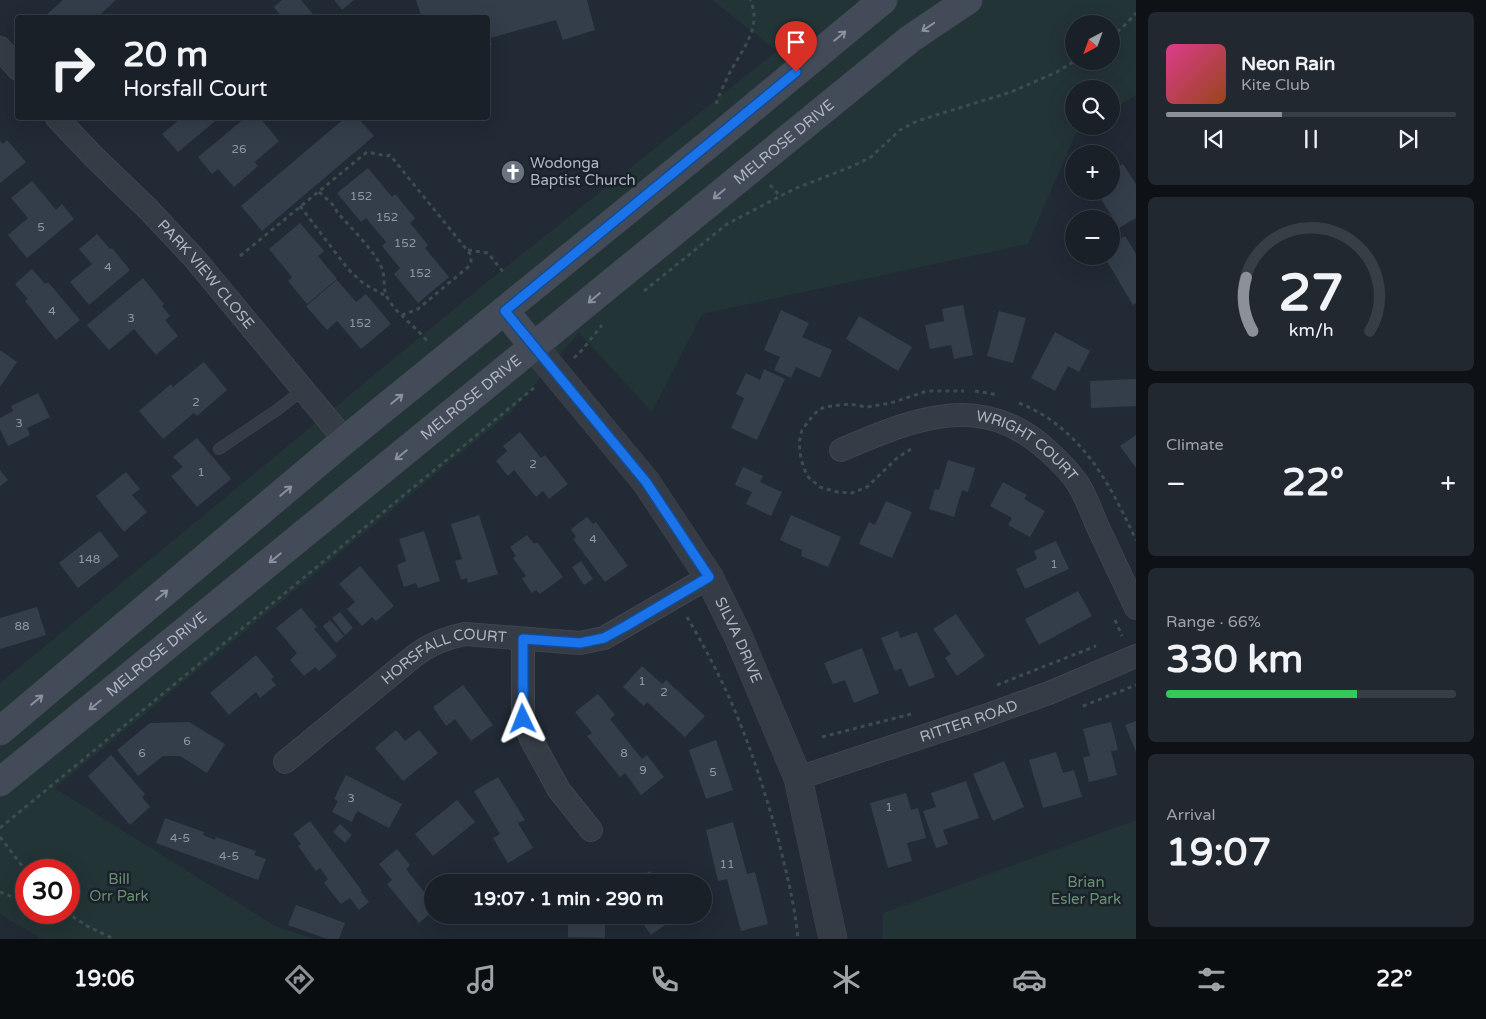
<!DOCTYPE html>
<html lang="en">
<head>
<meta charset="utf-8">
<style>
  :root { --surface:#192028; --page:#222830; --text:#f1f3f6; --muted:#9fa3a8; --line:#373e45; --accent:#8c9099 }
  body { margin:0; font-family:"Varela Round",sans-serif; background:var(--page); color:var(--text); height:100vh; display:flex; flex-direction:column; font-size:19px; white-space:nowrap }
  * { box-sizing:border-box; margin:0 }
  p { font-size:16px; color:var(--muted) }
  .icon { flex:none; width:28px; height:28px; fill:none; stroke:currentColor; stroke-width:2; stroke-linecap:round; stroke-linejoin:round }
  .map { position:relative; flex:1; overflow:hidden }
  .details { display:flex; flex-direction:column; gap:12px; padding:12px; background:#0e1216; width:350px }
  .details>* { flex:none }
  .top-card { position:absolute; left:15px; top:15px; width:475px; height:105px; border-radius:5px; box-shadow:0 5px 20px #0002,0 0 0 1px var(--line); background:#192028; color:var(--text); overflow:hidden }
  .needle { width:32px; rotate:221deg }
  .tools { position:absolute; left:1065px; top:15px; display:grid; gap:10px }
  .tools a { display:grid; place-items:center; width:55px; height:55px; border-radius:50%; background:var(--surface); box-shadow:0 5px 20px #0002,0 0 0 1px var(--line); font-size:25px }
  .speed { position:absolute; left:15px; top:859px; display:flex; gap:10px; font-size:25px; font-weight:700; text-align:center }
  .speed>* { display:grid; place-content:center; width:65px; height:65px; border-radius:50%; background:var(--surface); box-shadow:0 5px 20px #0002,0 0 0 1px var(--line); line-height:1 }
  .speed .limit { border:8px solid #d22; background:#fff; color:#111 }
  .pin { position:absolute; display:grid; place-items:center; width:42px; height:42px; color:#fff; margin:-51px -21px; border-radius:50% 50% 50% 0; rotate:-45deg; box-shadow:0 0 5px #0007 }
  .pin .icon { rotate:45deg }
  .me { position:absolute; width:55px; margin:-28px; rotate:358deg; stroke-linejoin:round; filter:drop-shadow(0 0 4px #0008) }
  .turn { display:flex; align-items:center; gap:18px; height:105px; padding:0 25px; font-size:22px }
  .turn .icon { width:65px; height:65px; stroke-width:2.5 }
  .turn b { display:block; font-size:35px; line-height:42px }
  .big { font-size:38px; font-weight:700; line-height:1.1 }
  .details .widget { flex:1; display:flex; flex-direction:column; justify-content:center; gap:8px; min-width:0; padding:0 18px; border-radius:8px; background:var(--page) }
  .details .dial { align-items:center; gap:0 }
  .dial svg { height:130px; overflow:visible; fill:none; stroke:var(--line); stroke-width:7; stroke-linecap:round; text-anchor:middle }
  .dial text { fill:var(--text); stroke:none }
  .song { display:flex; align-items:center; gap:15px }
  .cover { width:60px; height:60px; border-radius:8px; background:linear-gradient(135deg,hsl(330 70% 55%),hsl(20 70% 35%)) }
  .played { height:5px; border-radius:2px; background:linear-gradient(90deg,var(--accent) 40%,var(--line) 40%) }
  .keys { display:flex; justify-content:space-around; direction:ltr }
  .heat { display:flex; justify-content:space-between; align-items:center; font-size:28px; direction:ltr }
  .charge { height:8px; border-radius:4px; background:linear-gradient(90deg,#34c759 66%,var(--line) 0) }
  .trip { position:absolute; left:424px; top:874px; width:288px; height:50px; border-radius:25px; background:var(--surface); box-shadow:0 5px 20px #0002,0 0 0 1px var(--line); font-weight:700; line-height:50px; text-align:center }
  .dock { display:flex; height:80px; justify-content:space-around; align-items:center; background:#0a0d10; color:var(--muted) }
  .dock .icon { width:35px; height:35px }
  .dock .selected { color:var(--accent) }
  .dock b { font-size:22px; color:var(--text) }
  main { display:flex; flex:1; min-height:0 }
  .map>svg:first-child { display:block }
</style>
</head>
<body>
<main>
<div class="map">
<svg width="1136" height="939" viewBox="0 0 1136 939">
  <rect width="100%" height="100%" fill="#212a35"/>
  <!-- green -->
  <g fill="#233436" fill-rule="evenodd">
    <path d="M712,0H1136V95L1111,111V89H1074V126H1087L1076,133L1028,244L702,314L652,412L579,333L511,412L55,788L275,926L316,939H42L0,914V683L482,286L777,51ZM1074,24H1111V61H1074ZM26,870H69V912H26Z"/>
    <path d="M1136,820V939H883V913Z"/>
  </g>
  <!-- building -->
  <g fill="#343e4b">
    <path d="M63,0H116L96,18H43Z"/>
    <path d="M282,0H301L316,18H283L274,7Z"/>
    <path d="M334,0H354L342,10Z"/>
    <path d="M416,0H587L595,30L563,40L556,20L490,38L492,45L488,46V18H422Z"/>
    <path d="M179,118H219L178,152L162,134L180,119Z"/>
    <path d="M245,118H260L279,141L255,162L258,166L234,187L218,169L212,174L198,157Z"/>
    <path d="M345,118H358L374,136L262,231L241,206Z"/>
    <path d="M7,140L26,162L0,183V141L3,144Z"/>
    <path d="M1123,164L1136,184V218L1119,228L1096,191H1111V171Z"/>
    <path d="M368,168L392,197L395,194L415,218L410,223L428,245L425,248L449,277L418,303L394,274L400,268L382,246L386,242L366,218L361,222L337,193Z"/>
    <path d="M32,181L56,210L62,204L74,219L27,258L8,235L28,218L11,198Z"/>
    <path d="M300,223L324,251L318,256L337,279L307,304L288,281L292,277L269,249Z"/>
    <path d="M97,234L110,249L112,248L130,270L89,305L70,282L92,264L79,249Z"/>
    <path d="M1125,236L1136,254V303L1133,305L1104,256H1111V245Z"/>
    <path d="M32,269L45,284L48,282L80,320L56,340L25,301L28,299L15,284Z"/>
    <path d="M143,278L164,304L162,306L170,316L165,320L178,336L156,355L134,329L109,350L87,325Z"/>
    <path d="M337,280L356,302L366,294L391,324L361,349L337,321L327,330L306,306Z"/>
    <path d="M963,305L973,355L954,359L951,345L930,349L925,325L944,321L942,309Z"/>
    <path d="M781,310L809,323L802,337L832,350L820,378L796,367L791,378L774,370L780,357L764,350Z"/>
    <path d="M999,311L1026,318L1013,363L987,356Z"/>
    <path d="M859,316L912,347L898,371L846,339Z"/>
    <path d="M1055,332L1090,351L1079,372L1068,366L1055,391L1031,378Z"/>
    <path d="M0,350L17,362L0,387Z"/>
    <path d="M204,362L227,390L197,416L194,413L163,439L139,411L171,384L173,387Z"/>
    <path d="M764,369L785,379L757,440L731,428L744,398L736,394L746,373L760,380Z"/>
    <path d="M1136,379V406L1091,408L1090,381Z"/>
    <path d="M38,393L50,417L27,428L30,435L8,446L0,429V418L13,411L11,406Z"/>
    <path d="M520,432L541,458L545,455L568,484L549,499L543,491L536,497L514,470L508,476L496,461L507,451L503,446Z"/>
    <path d="M1136,435V468L1120,446Z"/>
    <path d="M197,438L231,479L197,507L171,476L183,467L173,457Z"/>
    <path d="M948,460L975,468L968,492L962,490L954,517L929,509L935,489L939,490Z"/>
    <path d="M743,467L763,476L760,482L782,492L771,516L746,504L752,492L735,485Z"/>
    <path d="M0,470L8,480L0,486Z"/>
    <path d="M126,472L140,489L132,495L147,512L124,532L96,496Z"/>
    <path d="M1003,482L1027,495L1024,499L1045,511L1030,537L1008,525L1012,518L990,506Z"/>
    <path d="M886,501L912,512L892,558L859,544L869,522L875,525Z"/>
    <path d="M479,515L498,574L468,583L467,578L461,580L455,561L462,559L451,524Z"/>
    <path d="M791,515L841,537L828,567L801,556L802,550L780,540Z"/>
    <path d="M587,517L593,524L596,522L628,566L605,582L573,539L576,537L571,529Z"/>
    <path d="M100,531L119,556L78,588L59,563Z"/>
    <path d="M424,531L440,581L418,588L416,583L404,587L397,565L406,561L399,539Z"/>
    <path d="M527,535L534,544L537,542L563,577L540,594L536,590L532,593L522,579L526,576L513,558L516,556L510,547Z"/>
    <path d="M1056,541L1069,569L1025,589L1016,569L1037,559L1034,551Z"/>
    <path d="M581,561L593,579L584,585L572,567Z"/>
    <path d="M360,566L394,606L376,621L372,617L362,626L347,609L355,602L339,584Z"/>
    <path d="M1078,591L1092,616L1039,645L1025,619Z"/>
    <path d="M37,607L46,635L0,649V618Z"/>
    <path d="M301,608L317,627L314,629L337,656L319,671L315,667L304,676L290,660L297,653L276,628Z"/>
    <path d="M340,612L353,628L345,635L332,618Z"/>
    <path d="M956,614L985,656L957,676L945,658L951,654L933,629Z"/>
    <path d="M330,620L344,636L336,643L323,626Z"/>
    <path d="M898,631L900,638L917,632L935,677L909,687L901,668L895,671L881,638Z"/>
    <path d="M862,648L879,693L854,703L845,680L833,684L824,663Z"/>
    <path d="M256,655L274,677L271,679L276,685L260,698L256,692L229,715L210,693Z"/>
    <path d="M642,666L662,684L666,680L705,716L685,737L647,702L644,706L623,687Z"/>
    <path d="M463,685L493,725L471,741L455,719L446,726L433,707Z"/>
    <path d="M598,694L615,715L610,719L642,759L647,755L664,777L641,795L625,773L620,777L587,736L592,733L575,712Z"/>
    <path d="M1136,721V752L1125,725Z"/>
    <path d="M189,722L225,744L207,773L180,756H163L138,776L117,750L150,723Z"/>
    <path d="M1111,722L1118,750L1111,751L1117,775L1089,782L1083,757L1090,756L1083,729Z"/>
    <path d="M396,730L405,741L419,730L438,753L403,781L375,748Z"/>
    <path d="M716,740L733,790L706,799L689,750Z"/>
    <path d="M1056,752L1063,773L1074,770L1082,797L1043,808L1029,760Z"/>
    <path d="M111,755L145,794L142,797L150,807L130,825L88,776Z"/>
    <path d="M1004,761L1024,807L993,821L973,774Z"/>
    <path d="M346,775L402,804L389,828L357,811L352,822L332,812L338,801L334,799Z"/>
    <path d="M498,777L525,820L518,823L533,848L508,863L493,838L500,834L474,791Z"/>
    <path d="M966,781L979,818L943,830L948,844L936,848L923,811L936,807L931,793Z"/>
    <path d="M906,793L911,810L918,808L926,838L907,843L912,861L888,868L870,803Z"/>
    <path d="M457,800L475,822L433,856L415,834Z"/>
    <path d="M165,818L204,832L203,835L215,840L216,837L256,851L254,855L266,859L258,880L156,843Z"/>
    <path d="M310,821L362,891L361,892L369,902L359,910L350,898L341,904L324,883L328,879L320,868L316,871L298,846L301,844L293,834Z"/>
    <path d="M733,822L747,874L755,872L768,924L741,931L727,879L718,881L706,830Z"/>
    <path d="M340,824L352,835L345,843L333,832Z"/>
    <path d="M397,849L410,865L406,869L432,902V912L419,923L387,884L392,880L379,864Z"/>
    <path d="M650,871L658,882H633Z"/>
    <path d="M296,905L345,923L339,939H327L288,925Z"/>
    <path d="M568,915H605V938L568,937Z"/>
    <path d="M637,915H674L676,917L651,935Z"/>
  </g>
  <g fill="none" stroke-linecap="round" stroke-linejoin="round">
    <!-- service casing -->
    <g stroke="#3e454f" stroke-width="12">
      <path id="service" d="M219,449L277,410L304,389"/>
    </g>
    <!-- minor casing -->
    <g stroke="#3e454f" stroke-width="24">
      <g id="minor">
        <path d="M0,48L18,69"/>
        <path id="s1" d="M57,118L94,157L148,209L195,259L345,440"/>
        <path id="s2" d="M841,450C912,420 980,389 1047,450C1058,460 1070,471 1078,484C1086,496 1091,511 1097,525C1110,553 1123,580 1136,608"/>
        <path d="M523,639V719L531,739L559,790L591,830"/>
        <path id="s3" d="M285,762L413,657C429,644 445,638 465,634L580,643L604,638L709,577"/>
        <path id="s4" d="M798,778L982,717L1049,693L1136,656"/>
      </g>
    </g>
    <!-- tertiary casing -->
    <g stroke="#3e454f" stroke-width="29">
      <g id="tertiary">
        <path id="s5" d="M534,347L646,482L709,577L738,636L798,778L833,939"/>
      </g>
    </g>
    <!-- secondary casing -->
    <g stroke="#3e454f" stroke-width="29">
      <g id="secondary">
        <path d="M505,311L534,347"/>
        <path d="M0,731L345,440L725,131L883,0"/>
        <path id="s6" d="M0,782L910,39L968,0"/>
      </g>
    </g>
    <!-- path -->
    <g stroke="#3c4d4e" stroke-width="3" stroke-dasharray="4 4" stroke-linecap="butt">
      <path d="M1111,37L1123,27L1136,13"/>
      <path d="M716,104C720,93 725,82 730,72C742,50 763,26 750,0"/>
      <path d="M770,185L780,196"/>
      <path d="M319,192L328,200L335,207L337,212C349,226 376,252 382,269C386,278 382,290 388,299C398,315 415,326 427,341"/>
      <path d="M300,206L348,269L364,284L386,296"/>
      <path d="M468,250L488,253L503,272"/>
      <path d="M240,256L367,152L387,156L390,155L471,255V262L468,267L418,309L402,315"/>
      <path d="M644,291L727,224L794,189L853,166L871,157L900,130L917,121L1011,92L1057,72L1075,61"/>
      <path d="M574,358L582,350L602,325"/>
      <path d="M975,391L999,395"/>
      <path d="M1019,403C1081,428 1109,482 1136,540"/>
      <path d="M911,449L897,458L867,487L852,493L837,492L820,487L807,476L801,459L799,443L802,430L814,414L824,407L849,404L867,407L891,403L927,391H964"/>
      <path d="M687,617C697,634 707,652 716,670C743,723 762,781 778,838C786,871 795,905 798,939"/>
      <path d="M1115,620L1122,636"/>
      <path d="M997,685L1096,646"/>
      <path d="M1083,706L1136,685"/>
      <path d="M822,737L911,714"/>
      <path d="M0,828L535,387"/>
      <path d="M0,837L26,871"/>
      <path d="M0,892L26,902"/>
      <path d="M48,912L51,915L53,912"/>
      <path d="M66,912L87,926L114,939"/>
    </g>
    <!-- service -->
    <use href="#service" stroke="#353c45" stroke-width="11"/>
    <!-- minor -->
    <use href="#minor" stroke="#353c45" stroke-width="22"/>
    <!-- tertiary -->
    <use href="#tertiary" stroke="#353c45" stroke-width="28"/>
    <!-- secondary -->
    <use href="#secondary" stroke="#434b58" stroke-width="28"/>
  </g>
  <!-- one-way arrows -->
  <defs><path id="oneway-shaft" d="M-6 0H5M1.5-3L5.5 0L1.5 3" fill="none" stroke-width="1.6" stroke-linecap="round" stroke-linejoin="round" transform="scale(1.25)"/></defs>
  <g stroke="#89919d">
    <use href="#oneway-shaft" transform="translate(928 27) rotate(146)"/>
    <use href="#oneway-shaft" transform="translate(840 36) rotate(-40)"/>
    <use href="#oneway-shaft" transform="translate(719 194) rotate(140)"/>
    <use href="#oneway-shaft" transform="translate(594 298) rotate(140)"/>
    <use href="#oneway-shaft" transform="translate(397 399) rotate(-39)"/>
    <use href="#oneway-shaft" transform="translate(401 455) rotate(141)"/>
    <use href="#oneway-shaft" transform="translate(286 491) rotate(-40)"/>
    <use href="#oneway-shaft" transform="translate(275 558) rotate(141)"/>
    <use href="#oneway-shaft" transform="translate(162 595) rotate(-40)"/>
    <use href="#oneway-shaft" transform="translate(37 700) rotate(-40)"/>
    <use href="#oneway-shaft" transform="translate(95 705) rotate(141)"/>
  </g>
  <g fill="none" stroke-linecap="round" stroke-linejoin="round">
    <!-- route casing -->
    <g stroke="#114b97" stroke-width="12">
      <path id="route" d="M523,719V639L580,643L604,638L626,626L709,577L646,482L505,311L796,72"/>
    </g>
    <!-- route -->
    <use href="#route" stroke="#1a73e8" stroke-width="9"/>
  </g>
  <!-- icons -->
  <defs>
    <g id="church-disc" transform="scale(1.25)"><circle r="9.5" fill="#6b7280" stroke="#1a212a"/><path d="M-1.2-6h2.4v3.5h3.3v2.4h-3.3V6h-2.4V-.1h-3.3v-2.4h3.3Z" fill="#fff"/></g>
  </defs>
  <g fill-rule="evenodd">
    <use href="#church-disc" x="513" y="172"/>
  </g>
  <g text-anchor="middle" dominant-baseline="central" stroke-width="5" stroke-linejoin="round" paint-order="stroke">
    <!-- number labels -->
    <g font-size="12" fill="#8e97a2">
      <text x="239" y="149">26</text>
      <text x="361" y="196">152</text>
      <text x="387" y="217">152</text>
      <text x="41" y="227">5</text>
      <text x="405" y="243">152</text>
      <text x="108" y="267">4</text>
      <text x="420" y="273">152</text>
      <text x="52" y="311">4</text>
      <text x="131" y="318">3</text>
      <text x="360" y="323">152</text>
      <text x="196" y="402">2</text>
      <text x="19" y="423">3</text>
      <text x="533" y="464">2</text>
      <text x="201" y="472">1</text>
      <text x="593" y="539">4</text>
      <text x="89" y="559">148</text>
      <text x="1054" y="564">1</text>
      <text x="22" y="626">88</text>
      <text x="642" y="681">1</text>
      <text x="664" y="692">2</text>
      <text x="187" y="741">6</text>
      <text x="142" y="753">6</text>
      <text x="624" y="753">8</text>
      <text x="643" y="770">9</text>
      <text x="713" y="772">5</text>
      <text x="351" y="798">3</text>
      <text x="889" y="807">1</text>
      <text x="180" y="838">4-5</text>
      <text x="229" y="856">4-5</text>
      <text x="727" y="864">11</text>
    </g>
    <!-- street labels -->
    <g font-size="15" fill="#afb7c2" stroke="#1a212a">
      <text stroke="none"><textPath href="#s6" startOffset="1012">MELROSE DRIVE</textPath></text>
      <text stroke="none"><textPath href="#s1" startOffset="216">PARK VIEW CLOSE</textPath></text>
      <text stroke="none"><textPath href="#s6" startOffset="608">MELROSE DRIVE</textPath></text>
      <text stroke="none"><textPath href="#s2" startOffset="201">WRIGHT COURT</textPath></text>
      <text stroke="none"><textPath href="#s5" startOffset="359">SILVA DRIVE</textPath></text>
      <text stroke="none"><textPath href="#s6" startOffset="202">MELROSE DRIVE</textPath></text>
      <text stroke="none"><textPath href="#s3" startOffset="196">HORSFALL COURT</textPath></text>
      <text stroke="none"><textPath href="#s4" startOffset="180">RITTER ROAD</textPath></text>
    </g>
    <!-- poi labels -->
    <g font-size="15" fill="#afb7c2" stroke="#1a212a" text-anchor="start">
      <text x="530" y="163">Wodonga<tspan x="530" dy="17">Baptist Church</tspan></text>
    </g>
    <!-- park labels -->
    <g font-size="15" fill="#699071" stroke="#1a212a">
      <text x="119" y="879">Bill<tspan x="119" dy="17">Orr Park</tspan></text>
      <text x="1086" y="882">Brian<tspan x="1086" dy="17">Esler Park</tspan></text>
    </g>
  </g>
</svg>
<div class="tools">
<a><svg class="needle" viewBox="-14 -14 28 28"><path d="M0-13l5 13h-10z" fill="#e53935"/><path d="M0 13l5-13h-10z" fill="#9fa3a8"/></svg></a>
<a><svg class="icon" aria-label="search" viewBox="0 0 24 24"><circle cx="10" cy="10" r="6"/><path d="M15 15l6 6"/></svg></a>
<a>+</a>
<a>−</a>
</div>
<div class="speed"><div class="limit">30</div></div>
<div class="pin" style="left:796px;top:72px;background:#d93025"><svg class="icon" aria-label="arrive" viewBox="0 0 24 24"><path d="M6 21V4h12l-3 4 3 4H6"/></svg></div>
<svg class="me" style="left:523px;top:719px" viewBox="-20 -20 40 40"><path d="M0-17L14 15 0 8-14 15z" fill="#1a73e8" stroke="#fff" stroke-width="4"/></svg>
<div class="trip">19:07 · 1 min · 290 m</div>
<div class="top-card">
<div class="turn"><svg class="icon" aria-label="right" viewBox="0 0 24 24"><path d="M7 20v-9h11M14 6l5 5-5 5"/></svg><div><b>20 m</b>Horsfall Court</div></div>
</div>
</div>
<section class="details">
<div class="widget">
<div class="song"><i class="cover"></i><div><b>Neon Rain</b><p>Kite Club</p></div></div>
<div class="played"></div>
<div class="keys"><svg class="icon" aria-label="previous" viewBox="0 0 24 24"><path d="M18 5L8 12l10 7zM5 5v14"/></svg><svg class="icon" aria-label="pause" viewBox="0 0 24 24"><path d="M8 5v14M16 5v14"/></svg><svg class="icon" aria-label="next" viewBox="0 0 24 24"><path d="M6 5l10 7-10 7zM19 5v14"/></svg></div>
</div>
<div class="widget dial"><svg viewBox="0 0 100 80">
<path d="M14 69A42 42 0 1 1 86 69"/>
<path d="M14 69A42 42 0 0 1 10 36" stroke="#8c9099"/>
<text x="50" y="56" font-size="32" font-weight="700">27</text>
<text x="50" y="72" font-size="11">km/h</text>
</svg></div>
<div class="widget"><p>Climate</p>
<div class="heat"><a>−</a><b class="big">22°</b><a>+</a></div>
</div>
<div class="widget"><p>Range · 66%</p><b class="big">330 km</b><div class="charge"></div></div>
<div class="widget"><p>Arrival</p><b class="big">19:07</b></div>
</section>
</main>
<nav class="dock">
<b>19:06</b>
<svg class="icon selected" aria-label="directions" viewBox="0 0 24 24"><path d="M12 3l9 9-9 9-9-9zM9 14v-3h6M13 9l2 2-2 2"/></svg>
<svg class="icon" aria-label="music" viewBox="0 0 24 24"><path d="M9 18V5l10-2v13"/><circle cx="6" cy="18" r="3"/><circle cx="16" cy="16" r="3"/></svg>
<svg class="icon" aria-label="phone" viewBox="0 0 24 24"><path d="M5 4h4l2 5-3 2q2 4 5 5l2-3 5 2v4C11 20 4 13 5 4z"/></svg>
<svg class="icon" aria-label="climate" viewBox="0 0 24 24"><path d="M12 3v18M4 7l16 10M4 17L20 7"/></svg>
<svg class="icon" aria-label="car" viewBox="0 0 24 24"><path d="M5 17H2v-5l4-1 3-4h7l3 4 3 1v5h-3M9 17h6M6 11h13"/><circle cx="7" cy="17" r="2"/><circle cx="17" cy="17" r="2"/></svg>
<svg class="icon" aria-label="filters" viewBox="0 0 24 24"><path d="M4 7h16M4 17h16"/><circle cx="9" cy="7" r="2"/><circle cx="15" cy="17" r="2"/></svg>
<b>22°</b>
</nav>
</body>
</html>
